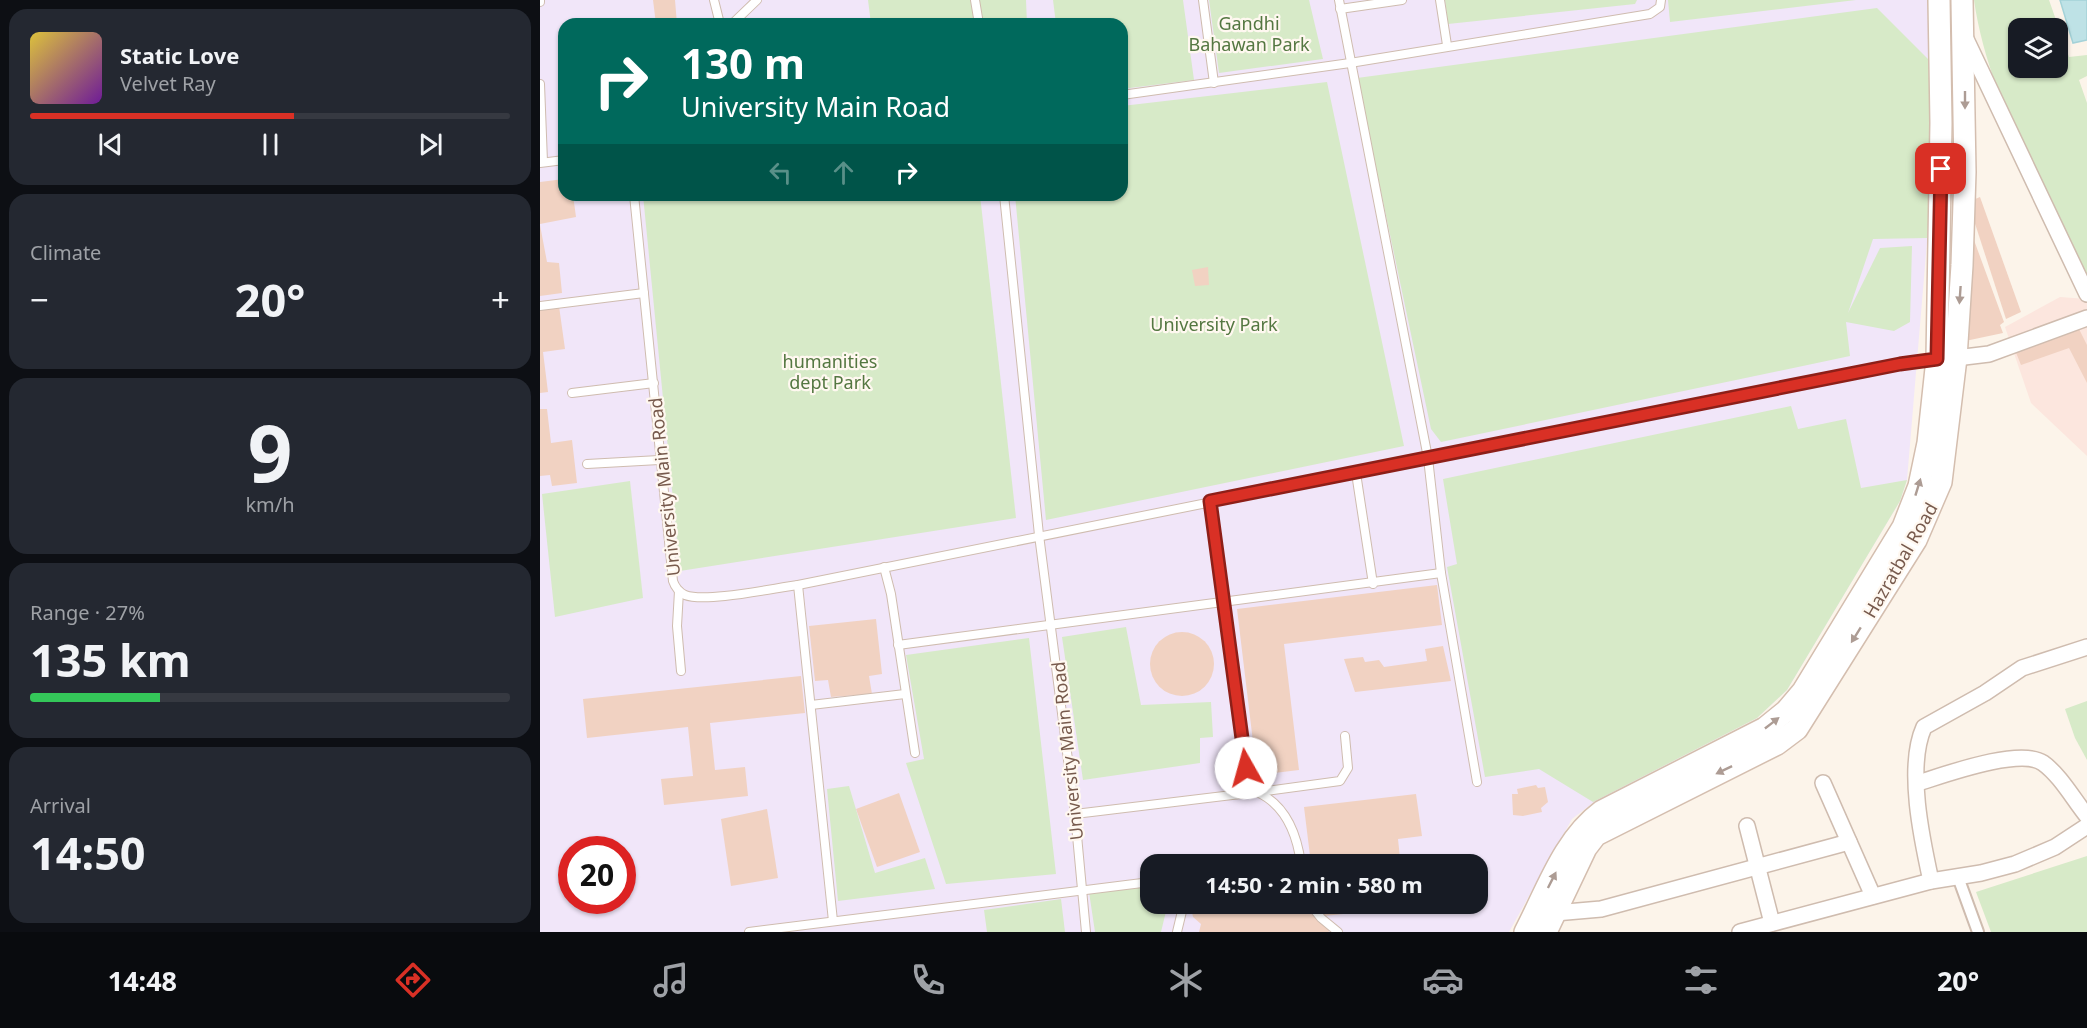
<!DOCTYPE html>
<html lang="en">
<head>
<meta charset="utf-8">
<style>
  :root { --surface:#171b24; --page:#242831; --text:#f1f3f6; --muted:#9ea1a6; --line:#363941; --accent:#d93025 }
  body { margin:0; font-family:"Noto Sans",sans-serif; background:var(--page); color:var(--text); height:100vh; display:flex; flex-direction:column; font-size:22px; white-space:nowrap }
  * { box-sizing:border-box; margin:0 }
  p { font-size:20px; color:var(--muted) }
  .icon { flex:none; width:33px; height:33px; fill:none; stroke:currentColor; stroke-width:2; stroke-linecap:round; stroke-linejoin:round }
  .map { position:relative; flex:1; overflow:hidden }
  .drawer { display:flex; flex-direction:column; gap:9px; padding:9px; background:#0d0f14; width:540px }
  .drawer>* { flex:none }
  .banner { position:absolute; left:18px; top:18px; width:570px; height:183px; border-radius:18px; box-shadow:0 2px 4px #0004; background:#00695c; color:#fff; overflow:hidden }
  .fabs { position:absolute; left:1468px; top:18px; display:grid; gap:12px }
  .fabs a { display:grid; place-items:center; width:60px; height:60px; border-radius:12px; background:var(--surface); box-shadow:0 2px 4px #0004; font-size:30px }
  .speed { position:absolute; left:18px; top:836px; display:flex; gap:12px; font-size:30px; font-weight:700; text-align:center }
  .speed>* { display:grid; place-content:center; width:78px; height:78px; border-radius:50%; background:var(--surface); box-shadow:0 2px 4px #0004; line-height:1 }
  .speed .limit { border:9px solid #d22; background:#fff; color:#111 }
  .pin { position:absolute; display:grid; place-items:center; width:51px; height:51px; color:#fff; margin:-26px; border-radius:12px; box-shadow:0 3px 9px #0006 }
  .me { position:absolute; width:66px; margin:-33px; rotate:353deg; stroke-linejoin:round; filter:drop-shadow(0 0 4px #0008) }
  .turn { display:flex; align-items:center; gap:21px; height:126px; padding:0 24px; font-size:27px }
  .turn .icon { width:78px; height:78px; stroke-width:2.5 }
  .turn b { display:block; font-size:42px; line-height:51px }
  .lanes { display:flex; align-items:center; height:57px; padding:0 24px; background:#0003; justify-content:center; gap:30px; direction:ltr }
  .lanes .off { opacity:.35 }
  .big { font-size:45px; font-weight:700; line-height:1.1 }
  .drawer .card { flex:1; display:flex; flex-direction:column; justify-content:center; gap:9px; min-width:0; padding:0 21px; border-radius:18px; background:var(--page) }
  .drawer .dial { align-items:center; gap:0 }
  .dial b { font-size:78px; line-height:1 }
  .song { display:flex; align-items:center; gap:18px }
  .cover { width:72px; height:72px; border-radius:9px; background:linear-gradient(135deg,hsl(50 70% 55%),hsl(280 70% 35%)) }
  .played { height:6px; border-radius:3px; background:linear-gradient(90deg,var(--accent) 55%,var(--line) 55%) }
  .keys { display:flex; justify-content:space-around; direction:ltr }
  .heat { display:flex; justify-content:space-between; align-items:center; font-size:33px; direction:ltr }
  .charge { height:9px; border-radius:4px; background:linear-gradient(90deg,#34c759 27%,var(--line) 0) }
  .trip { position:absolute; left:600px; top:854px; width:348px; height:60px; border-radius:18px; background:var(--surface); box-shadow:0 2px 4px #0004; font-weight:700; line-height:60px; text-align:center }
  .menu { display:flex; height:96px; justify-content:space-around; align-items:center; background:#090b0e; color:var(--muted) }
  .menu .icon { width:42px; height:42px }
  .menu .current { color:var(--accent) }
  .menu b { font-size:27px; color:var(--text) }
  main { display:flex; flex:1; min-height:0 }
  .map>svg:first-child { display:block }
</style>
</head>
<body>
<main>
<section class="drawer">
<div class="card">
<div class="song"><i class="cover"></i><div><b>Static Love</b><p>Velvet Ray</p></div></div>
<div class="played"></div>
<div class="keys"><svg class="icon" aria-label="previous" viewBox="0 0 24 24"><path d="M18 5L8 12l10 7zM5 5v14"/></svg><svg class="icon" aria-label="pause" viewBox="0 0 24 24"><path d="M8 5v14M16 5v14"/></svg><svg class="icon" aria-label="next" viewBox="0 0 24 24"><path d="M6 5l10 7-10 7zM19 5v14"/></svg></div>
</div>
<div class="card"><p>Climate</p>
<div class="heat"><a>−</a><b class="big">20°</b><a>+</a></div>
</div>
<div class="card dial"><b>9</b><p>km/h</p></div>
<div class="card"><p>Range · 27%</p><b class="big">135 km</b><div class="charge"></div></div>
<div class="card"><p>Arrival</p><b class="big">14:50</b></div>
</section>
<div class="map">
<svg width="1547" height="932" viewBox="0 0 1547 932">
  <rect width="100%" height="100%" fill="#fcf4ea"/>
  <!-- commercial -->
  <path fill="#fce6de" d="M1520,297L1547,299V456L1491,403L1465,327Z"/>
  <!-- education -->
  <path fill="#f1e6f9" fill-rule="evenodd" d="M0,0H1389L1391,194L1367,480L1360,501L1247,690L1217,718L1054,802L1032,819L969,932H0ZM24,24H582V195H24ZM32,849H82V900H32ZM610,864H938V903H610Z"/>
  <!-- green -->
  <g fill="#d7eac8" fill-rule="evenodd">
    <path d="M328,0H486L487,24H331Z"/>
    <path d="M513,0H643L654,80L582,89V24H516Z"/>
    <path d="M669,0H769L783,59L679,73Z"/>
    <path d="M905,0H1097L1095,4L908,24Z"/>
    <path d="M1128,0H1316L1130,22Z"/>
    <path d="M1434,0H1509L1529,57L1547,55V76L1539,80L1547,103V275C1504,188 1448,98 1434,0ZM1479,28H1518V68H1479Z"/>
    <path d="M1337,8L1390,61L1391,194L1387,238L1333,239L1308,313L1340,248L1372,246L1370,322L1354,331L1306,322L1310,356L901,442L891,429L817,78Z"/>
    <path d="M787,82L864,446L506,520L475,195H582V106Z"/>
    <path d="M103,195H440L476,518L140,571Z"/>
    <path d="M1251,406L1258,429L1306,419L1321,488L1367,480L1360,501L1247,690L1217,718L1053,802L999,769L945,777L907,567L917,564L903,479Z"/>
    <path d="M90,481L103,598L15,617L2,494Z"/>
    <path d="M586,627L601,705L671,702L673,737L660,738V763L543,780L522,637Z"/>
    <path d="M489,638L516,874L406,884L366,763L384,759L366,655Z"/>
    <path d="M1547,701V760L1535,738L1525,709Z"/>
    <path d="M309,786L335,873L385,858L395,889L298,901L287,789Z"/>
    <path d="M1547,856V932H1451L1436,892Z"/>
    <path d="M610,883V903H628L621,932H555L549,892Z"/>
    <path d="M521,899L525,932H447L444,910Z"/>
  </g>
  <!-- water -->
  <path fill="#bee2e6" stroke="#a4d2d8" stroke-width="1.5" d="M1520,0H1547V40L1533,43Z"/>
  <!-- building -->
  <g fill="#f1d2c2">
    <path d="M113,0H135L137,24H116Z"/>
    <path d="M24,71V91L19,92V74Z"/>
    <path d="M24,179V195H33L36,217L0,224V182Z"/>
    <path d="M1440,197L1481,312L1466,319L1428,202Z"/>
    <path d="M1427,221L1464,322L1460,325L1463,333L1430,340H1426Z"/>
    <path d="M0,225L7,262L19,263L22,293L0,296Z"/>
    <path d="M668,267L669,285L655,286L652,270Z"/>
    <path d="M19,306L25,349L3,352L8,392L0,393V309Z"/>
    <path d="M1538,327L1547,345V383L1529,348L1481,365L1475,350Z"/>
    <path d="M0,409H7L11,443L32,440L37,483L12,486L10,475L0,476Z"/>
    <path d="M897,585L902,625L744,644L759,770L717,775L697,609Z"/>
    <path d="M336,619L342,674L329,676L332,694L291,697L288,680L275,681L269,626Z"/>
    <circle cx="642" cy="664" r="32"/>
    <path d="M903,646L911,681L815,692L804,659L823,657L825,662L839,660L844,667L887,661L885,649Z"/>
    <path d="M261,676L265,713L170,723L175,770L205,767L208,796L124,805L121,779L153,776L148,727L47,738L43,699Z"/>
    <path d="M996,785L998,788L1005,787L1008,802L1001,808L1002,812L983,816L973,815L972,794H978L977,789Z"/>
    <path d="M359,793L380,852L337,867L316,809Z"/>
    <path d="M876,794L882,836L858,839L860,858L879,856L880,864H846V858L817,861L818,864H771L764,807Z"/>
    <path d="M227,809L238,878L191,886L181,819Z"/>
    <path d="M650,903H737L750,914L767,910L788,928L789,932H659L661,924L653,917Z"/>
    <path d="M782,903H822L823,912L783,916Z"/>
  </g>
  <g fill="none" stroke-linecap="round" stroke-linejoin="round">
    <!-- service casing -->
    <g stroke="#cfbcaf" stroke-width="10">
      <g id="service">
        <path d="M174,0L180,24"/>
        <path d="M435,0L439,24"/>
        <path d="M663,0L674,83"/>
        <path d="M799,0L888,458L901,573L937,782"/>
        <path d="M900,0L907,45"/>
        <path d="M0,2V0"/>
        <path d="M800,9L862,0"/>
        <path d="M192,24L217,0"/>
        <path d="M0,84L3,162"/>
        <path d="M582,95L810,63L1110,14L1120,7L1121,0"/>
        <path d="M0,163L24,160"/>
        <path d="M94,195L133,581C135,587 139,592 145,595C166,603 234,588 258,585L1360,364L1395,360"/>
        <path d="M464,195L499,535L535,814L546,932"/>
        <path d="M0,306L104,293"/>
        <path d="M32,393L114,383"/>
        <path d="M47,464L119,460"/>
        <path d="M816,473L833,584"/>
        <path d="M670,501L709,791"/>
        <path d="M344,567L351,594L375,753"/>
        <path d="M258,585L293,921"/>
        <path d="M139,591L137,626L141,671"/>
        <path d="M358,645L901,573"/>
        <path d="M271,705L365,694"/>
        <path d="M719,792L800,781L808,768L805,736"/>
        <path d="M535,814L717,792C746,805 757,834 761,864"/>
        <path d="M769,903L781,918L798,932"/>
        <path d="M209,932L610,882"/>
        <path d="M637,932L644,903"/>
      </g>
    </g>
    <!-- pedestrian casing -->
    <g stroke="#cfbcaf" stroke-width="14">
      <path id="pedestrian" d="M1418,877L1438,932"/>
    </g>
    <!-- minor casing -->
    <g stroke="#cfbcaf" stroke-width="18">
      <g id="minor">
        <path d="M1425,37L1547,294"/>
        <path d="M1416,358L1449,354L1547,318"/>
        <path d="M1283,783L1333,896"/>
        <path d="M1378,783C1404,775 1480,747 1503,763C1520,775 1534,800 1547,816"/>
        <path d="M1207,826L1232,923"/>
        <path d="M1391,881C1382,840 1366,767 1384,727L1445,693L1482,668L1547,647"/>
        <path d="M1015,913L1061,909L1309,842"/>
        <path d="M1200,932L1391,881L1441,873L1475,864L1515,847L1547,826"/>
      </g>
    </g>
    <!-- secondary casing -->
    <g stroke="#d4beaf" stroke-width="24">
      <g id="secondary">
        <path d="M985,932C1007,890 1023,840 1062,811L1225,728L1246,711L1263,691L1363,527L1379,486L1388,443L1397,359L1401,123L1399,0"/>
        <path d="M1006,932L1046,848L1056,835L1237,744L1257,729L1376,540L1401,482L1416,358L1422,265L1425,172L1422,0"/>
      </g>
    </g>
    <!-- service -->
    <use href="#service" stroke="#fff" stroke-width="8"/>
    <!-- pedestrian -->
    <use href="#pedestrian" stroke="#fff" stroke-width="10"/>
    <!-- minor -->
    <use href="#minor" stroke="#fff" stroke-width="15"/>
    <!-- secondary -->
    <use href="#secondary" stroke="#fff" stroke-width="21"/>
  </g>
  <!-- one-way arrows -->
  <defs><path id="oneway-solid" d="M-6-.8H1V-3.2L6.5 0L1 3.2V.8H-6Z" transform="scale(1.5)"/></defs>
  <g fill="#ad9c94">
    <use href="#oneway-solid" transform="translate(1425 100) rotate(90)"/>
    <use href="#oneway-solid" transform="translate(1420 295) rotate(94)"/>
    <use href="#oneway-solid" transform="translate(1378 487) rotate(-73)"/>
    <use href="#oneway-solid" transform="translate(1316 635) rotate(122)"/>
    <use href="#oneway-solid" transform="translate(1232 723) rotate(-38)"/>
    <use href="#oneway-solid" transform="translate(1184 770) rotate(154)"/>
    <use href="#oneway-solid" transform="translate(1012 880) rotate(-63)"/>
  </g>
  <g fill="none" stroke-linecap="round" stroke-linejoin="round">
    <!-- route casing -->
    <g stroke="#8d1f18" stroke-width="15">
      <path id="route" d="M706,768L670,501L1360,364L1397,359L1401,169"/>
    </g>
    <!-- route -->
    <use href="#route" stroke="#d93025" stroke-width="10"/>
  </g>
  <g text-anchor="middle" dominant-baseline="central" stroke-width="4.5" stroke-linejoin="round" paint-order="stroke">
    <!-- park labels -->
    <g font-size="18" fill="#547741" stroke="#fff8f0">
      <text x="709" y="23">Gandhi<tspan x="709" dy="21">Bahawan Park</tspan></text>
      <text x="674" y="324">University Park</text>
      <text x="290" y="361">humanities<tspan x="290" dy="21">dept Park</tspan></text>
    </g>
    <!-- street labels -->
    <g font-size="18" fill="#775a4d" stroke="#fff8f0">
      <text transform="translate(124 487) rotate(-96)">University Main Road</text>
      <text transform="translate(1360 560) rotate(-60)">Hazratbal Road</text>
      <text transform="translate(527 751) rotate(-96)">University Main Road</text>
    </g>
  </g>
</svg>
<div class="fabs">
<a><svg class="icon" aria-label="layers" viewBox="0 0 24 24"><path d="M12 4l9 5-9 5-9-5zM3 14l9 5 9-5"/></svg></a>
</div>
<div class="speed"><div class="limit">20</div></div>
<div class="pin" style="left:1401px;top:169px;background:#d93025"><svg class="icon" aria-label="arrive" viewBox="0 0 24 24"><path d="M6 21V4h12l-3 4 3 4H6"/></svg></div>
<svg class="me" style="left:706px;top:768px" viewBox="-20 -20 40 40"><circle r="19" fill="#fff"/><path d="M0-13L10 11 0 6-10 11z" fill="#d93025"/></svg>
<div class="trip">14:50 · 2 min · 580 m</div>
<div class="banner">
<div class="turn"><svg class="icon" aria-label="right" viewBox="0 0 24 24"><path d="M7 20v-9h11M14 6l5 5-5 5"/></svg><div><b>130 m</b>University Main Road</div></div>
<div class="lanes"><svg class="icon off" aria-label="left" viewBox="0 0 24 24"><path d="M17 20v-9H6M10 6l-5 5 5 5"/></svg><svg class="icon off" aria-label="ahead" viewBox="0 0 24 24"><path d="M12 20V5M6 11l6-6 6 6"/></svg><svg class="icon" aria-label="right" viewBox="0 0 24 24"><path d="M7 20v-9h11M14 6l5 5-5 5"/></svg></div>
</div>
</div>
</main>
<nav class="menu">
<b>14:48</b>
<svg class="icon current" aria-label="directions" viewBox="0 0 24 24"><path d="M12 3l9 9-9 9-9-9zM9 14v-3h6M13 9l2 2-2 2"/></svg>
<svg class="icon" aria-label="music" viewBox="0 0 24 24"><path d="M9 18V5l10-2v13"/><circle cx="6" cy="18" r="3"/><circle cx="16" cy="16" r="3"/></svg>
<svg class="icon" aria-label="phone" viewBox="0 0 24 24"><path d="M5 4h4l2 5-3 2q2 4 5 5l2-3 5 2v4C11 20 4 13 5 4z"/></svg>
<svg class="icon" aria-label="climate" viewBox="0 0 24 24"><path d="M12 3v18M4 7l16 10M4 17L20 7"/></svg>
<svg class="icon" aria-label="car" viewBox="0 0 24 24"><path d="M5 17H2v-5l4-1 3-4h7l3 4 3 1v5h-3M9 17h6M6 11h13"/><circle cx="7" cy="17" r="2"/><circle cx="17" cy="17" r="2"/></svg>
<svg class="icon" aria-label="filters" viewBox="0 0 24 24"><path d="M4 7h16M4 17h16"/><circle cx="9" cy="7" r="2"/><circle cx="15" cy="17" r="2"/></svg>
<b>20°</b>
</nav>
</body>
</html>
